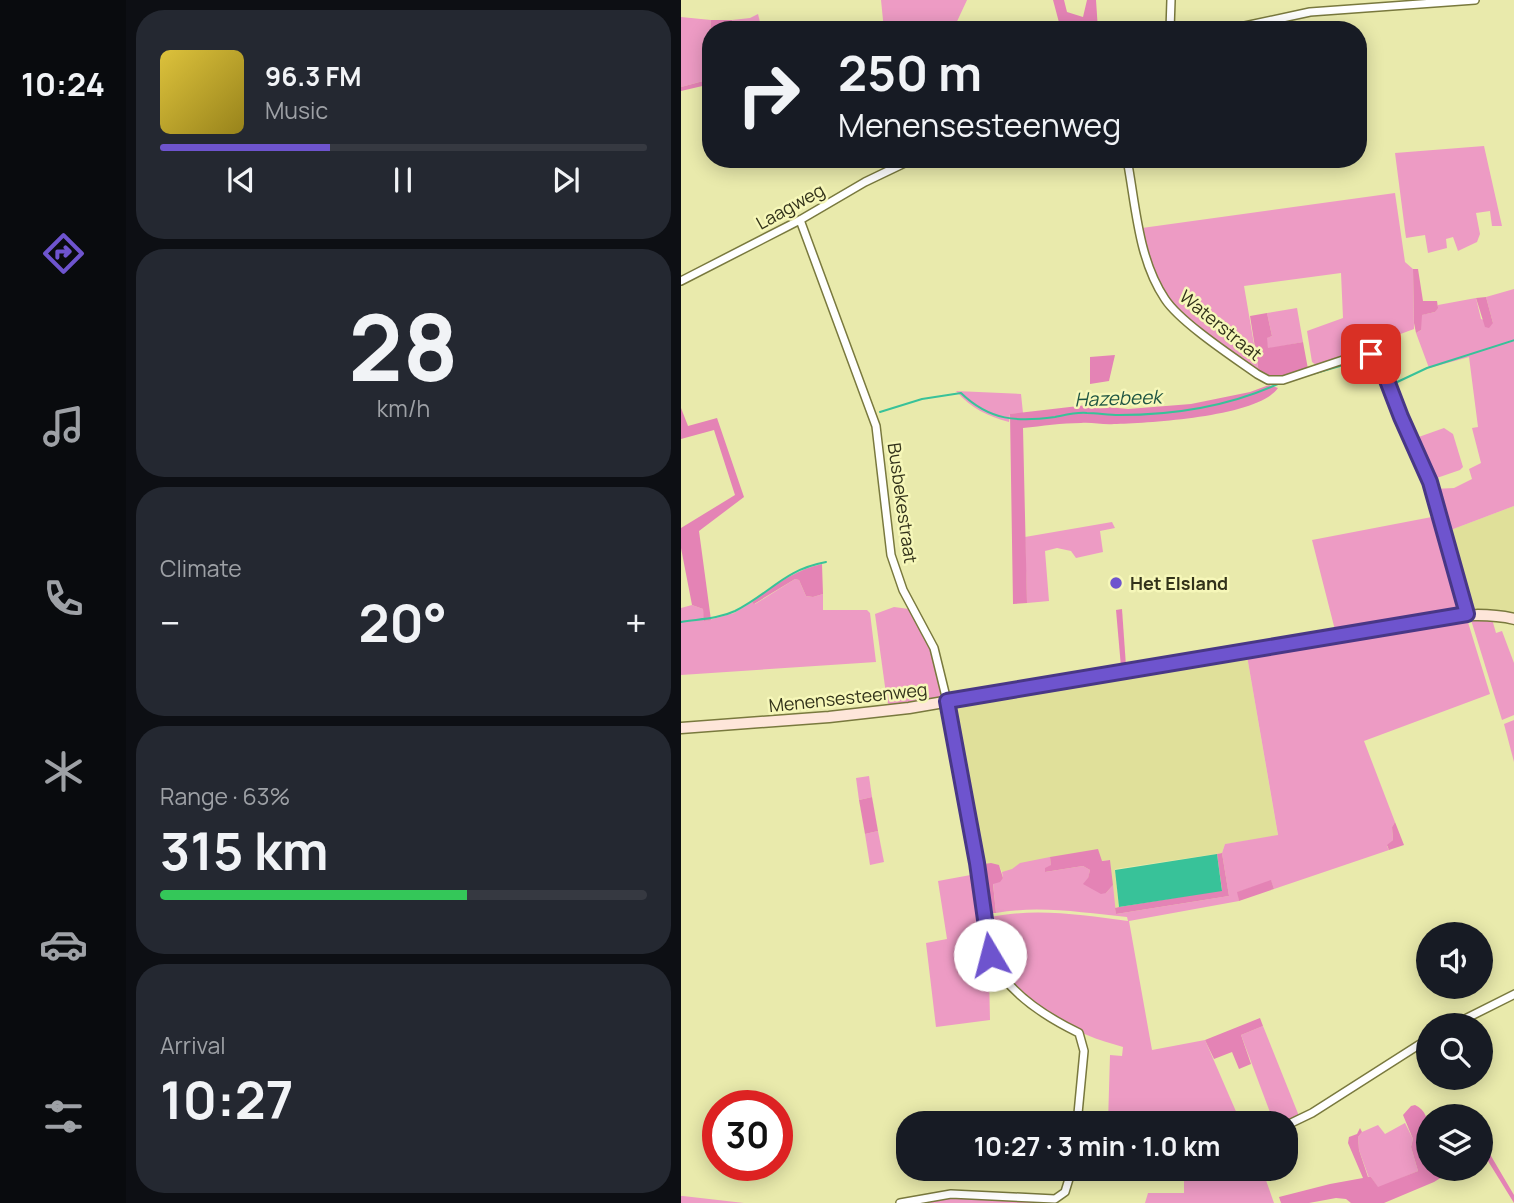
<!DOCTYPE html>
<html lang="en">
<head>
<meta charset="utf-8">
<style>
  :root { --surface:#171b24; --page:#242831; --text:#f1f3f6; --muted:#9ea1a6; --line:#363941; --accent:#6e54ce }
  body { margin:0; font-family:Manrope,sans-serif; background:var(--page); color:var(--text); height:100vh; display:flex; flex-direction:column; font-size:26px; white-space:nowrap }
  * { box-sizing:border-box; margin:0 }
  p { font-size:23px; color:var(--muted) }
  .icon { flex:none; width:38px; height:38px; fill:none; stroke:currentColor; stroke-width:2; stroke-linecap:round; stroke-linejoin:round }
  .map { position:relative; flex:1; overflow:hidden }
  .sheet { display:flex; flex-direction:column; gap:10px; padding:10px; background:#0d0f14; width:555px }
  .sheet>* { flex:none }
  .banner { position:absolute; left:21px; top:21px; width:665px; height:147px; border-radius:28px; box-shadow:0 4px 18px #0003; background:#171b24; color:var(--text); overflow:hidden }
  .buttons { position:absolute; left:735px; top:922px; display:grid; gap:14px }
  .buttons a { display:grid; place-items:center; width:77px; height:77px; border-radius:50%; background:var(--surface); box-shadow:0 4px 18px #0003; font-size:35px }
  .speed { position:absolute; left:21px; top:1090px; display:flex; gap:14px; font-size:35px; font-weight:700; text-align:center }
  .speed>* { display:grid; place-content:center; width:91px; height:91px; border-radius:50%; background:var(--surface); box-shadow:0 4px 18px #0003; line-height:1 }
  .speed .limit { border:10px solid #d22; background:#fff; color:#111 }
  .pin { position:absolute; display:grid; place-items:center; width:60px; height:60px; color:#fff; margin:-30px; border-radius:14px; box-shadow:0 4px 10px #0006 }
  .me { position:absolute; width:77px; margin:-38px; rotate:352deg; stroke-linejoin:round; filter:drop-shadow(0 0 5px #0008) }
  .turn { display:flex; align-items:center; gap:24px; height:147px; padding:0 21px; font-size:32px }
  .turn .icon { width:91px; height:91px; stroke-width:2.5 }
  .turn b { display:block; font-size:49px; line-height:60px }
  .big { font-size:52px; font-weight:700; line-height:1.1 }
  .sheet .widget { flex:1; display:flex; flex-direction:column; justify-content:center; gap:10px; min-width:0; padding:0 24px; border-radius:28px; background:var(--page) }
  .sheet .dial { align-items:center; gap:0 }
  .dial b { font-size:91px; line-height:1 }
  .song { display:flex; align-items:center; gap:21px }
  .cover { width:84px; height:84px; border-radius:10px; background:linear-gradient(135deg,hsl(50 70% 55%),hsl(50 70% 35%)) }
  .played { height:7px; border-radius:4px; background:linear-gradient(90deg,var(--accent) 35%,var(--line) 35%) }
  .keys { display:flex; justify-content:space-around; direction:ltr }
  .heat { display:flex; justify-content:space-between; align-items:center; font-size:38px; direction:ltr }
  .charge { height:10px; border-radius:5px; background:linear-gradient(90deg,#34c759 63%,var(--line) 0) }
  .trip { position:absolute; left:215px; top:1111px; width:402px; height:70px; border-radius:28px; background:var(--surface); box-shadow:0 4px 18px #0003; font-weight:700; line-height:70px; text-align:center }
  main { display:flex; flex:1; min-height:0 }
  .menu { display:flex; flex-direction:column; width:126px; justify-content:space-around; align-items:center; background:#090b0e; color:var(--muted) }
  .menu .icon { width:49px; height:49px }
  .menu .selected { color:var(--accent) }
  .menu b { font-size:32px; color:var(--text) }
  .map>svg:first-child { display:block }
</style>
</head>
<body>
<main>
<nav class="menu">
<b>10:24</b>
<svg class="icon selected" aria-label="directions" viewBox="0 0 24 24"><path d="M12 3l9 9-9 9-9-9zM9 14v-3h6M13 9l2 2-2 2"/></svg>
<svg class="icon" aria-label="music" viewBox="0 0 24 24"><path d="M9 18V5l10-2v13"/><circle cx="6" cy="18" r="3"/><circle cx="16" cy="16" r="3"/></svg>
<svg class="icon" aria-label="phone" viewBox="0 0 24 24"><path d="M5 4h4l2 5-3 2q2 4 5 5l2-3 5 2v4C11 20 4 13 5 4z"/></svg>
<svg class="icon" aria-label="climate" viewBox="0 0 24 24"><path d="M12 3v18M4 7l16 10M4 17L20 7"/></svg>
<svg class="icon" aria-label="car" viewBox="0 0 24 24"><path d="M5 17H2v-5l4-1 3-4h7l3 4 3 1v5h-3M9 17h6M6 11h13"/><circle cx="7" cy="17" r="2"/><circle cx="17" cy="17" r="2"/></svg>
<svg class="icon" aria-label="filters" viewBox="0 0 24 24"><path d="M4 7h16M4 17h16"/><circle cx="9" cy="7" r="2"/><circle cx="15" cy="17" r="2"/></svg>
</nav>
<section class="sheet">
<div class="widget">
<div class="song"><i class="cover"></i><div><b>96.3 FM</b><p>Music</p></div></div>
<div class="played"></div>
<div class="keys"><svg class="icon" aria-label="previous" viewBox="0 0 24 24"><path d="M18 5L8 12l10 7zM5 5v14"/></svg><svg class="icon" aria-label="pause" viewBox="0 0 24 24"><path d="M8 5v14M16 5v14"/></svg><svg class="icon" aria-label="next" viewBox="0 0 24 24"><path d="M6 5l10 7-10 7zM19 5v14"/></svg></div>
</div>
<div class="widget dial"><b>28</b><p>km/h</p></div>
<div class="widget"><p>Climate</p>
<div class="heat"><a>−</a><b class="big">20°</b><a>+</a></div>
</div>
<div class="widget"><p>Range · 63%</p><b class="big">315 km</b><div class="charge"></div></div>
<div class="widget"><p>Arrival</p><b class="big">10:27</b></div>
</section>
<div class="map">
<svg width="834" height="1203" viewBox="0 0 834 1203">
  <rect width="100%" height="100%" fill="#e9eaac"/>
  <!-- built -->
  <g fill="#e0e09a">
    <path d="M833,506V615L788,609L767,531Z"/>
    <path d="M566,656L597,836L544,844L541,853L434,869L438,907L434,908L428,860L321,872L318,865H299L270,705Z"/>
  </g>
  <!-- green -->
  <g fill="#ed9bc4">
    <path d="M200,0H286L272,30H203Z"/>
    <path d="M77,14L81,30H53L51,20L69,18Z"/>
    <path d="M0,17L30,20L26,80L0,87Z"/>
    <path d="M803,146L821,226H811L809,211L795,213L799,234L796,242L777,251L772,237L765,239L766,248L747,253L744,235L725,238L714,153Z"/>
    <path d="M714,193L724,262L732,269L733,329L635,365L631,362L626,331L662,318L660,273L563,286L578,373L497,311C476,287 467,259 461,228Z"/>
    <path d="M833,289V506L767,531L753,489L773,488L791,479L788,469L800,463L791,428L797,427L788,357L748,368L735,333L740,330V315L754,312L757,305L795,298L800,319L812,323L805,297Z"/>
    <path d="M616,308L622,342L587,349L585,338L591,336L586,313Z"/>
    <path d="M275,391L340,394L342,413L329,414L328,422C306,416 290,408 275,391Z"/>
    <path d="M763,428L772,434L782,467L779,470L750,480L732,439Z"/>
    <path d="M756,516C761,535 782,595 778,610L654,630L631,540Z"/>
    <path d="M431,522L434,528L419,531L422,552L395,558L390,551L376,548L364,551L368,601L346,603L344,537Z"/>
    <path d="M114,579L118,580L125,596L132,597L142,594V610H186L189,613L195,662L0,675V608L11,605L22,609L24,621L53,613L71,602L74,604Z"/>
    <path d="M213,607L228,609L251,652L260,691L258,698L208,705L206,701L194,614Z"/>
    <path d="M786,619L809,694L683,741L714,822L711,827L712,840L706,846L708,850L593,889L590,881L557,892L558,901L448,921L471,1050L524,1040L560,1123H427L429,1055L441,1056L442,1047C430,1043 417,1040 406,1035C376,1023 330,990 314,960C308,949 308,931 306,918C353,907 400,915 447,921L446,917C402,913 359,905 315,913L312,883L322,878L321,872L331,869L339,863L369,857L370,865L364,872L402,866L409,870L407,879L425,893L432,885L435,914L548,896L541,853L544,844L597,835L566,656L724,628Z"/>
    <path d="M811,619L815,633L821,631L833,663V715L821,720L790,620Z"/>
    <path d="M833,720V762L823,724Z"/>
    <path d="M188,776L191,797L178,800L175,778Z"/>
    <path d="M197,831L203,862L189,865L184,834Z"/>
    <path d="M295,874L304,930L318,975H308L309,1020L255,1027L245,943L266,939L257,881Z"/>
    <path d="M582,1026L618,1116L604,1123H593L560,1035Z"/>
    <path d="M724,1123L732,1139L730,1147L737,1171L697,1188L690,1177L688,1178L678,1150L677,1137L681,1132L697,1125L704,1134Z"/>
    <path d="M503,1169H581L593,1203H464L467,1193H503Z"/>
    <path d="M0,1196H2L63,1203H0Z"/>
    <path d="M268,1197L369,1202L370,1203H232Z"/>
  </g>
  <!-- forest -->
  <g fill="#e483b5">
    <path d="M372,0H383L386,12L402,17L406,0H415L417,30H380Z"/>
    <path d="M30,20H51L53,30H30V84L0,91V87L26,80Z"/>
    <path d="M732,269H737L742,301H756L757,308L754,312L741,315L740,330L735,333L733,323Z"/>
    <path d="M805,297L812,323L808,328L804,327L795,298Z"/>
    <path d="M586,313L591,336L586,338L587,348L622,342L627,369C608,376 596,382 578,373L569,316Z"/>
    <path d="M434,355L428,381L409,384V357Z"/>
    <path d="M588,385L597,388C577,417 467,423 433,424C422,425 411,422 400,423C381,423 361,426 342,428L346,603L332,604L329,414L406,405L447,409L510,404L569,392Z"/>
    <path d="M0,408L7,426L36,418L63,497L18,531L30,620L23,621L22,609L11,605L0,548V528L54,495L33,430L0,439Z"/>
    <path d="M141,564L142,594L132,597L125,596L118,580L114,579L73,604L71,602C93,586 113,570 141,564Z"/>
    <path d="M441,609L445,666L440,667L435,610Z"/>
    <path d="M191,797L197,831L184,834L178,800Z"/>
    <path d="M714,822L723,845L708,850L706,845L712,840L711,827Z"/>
    <path d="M417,849L421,861L429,860L432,885L425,893L420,894L402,884L407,878L409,870L402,866L364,872V868L370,865L369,857Z"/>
    <path d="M541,853L548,896L435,914L434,908L438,907L541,890L536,854Z"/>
    <path d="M310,863L318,865L322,878L319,882L312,884L315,913H312L303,864Z"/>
    <path d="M590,880L593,889L558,901L556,892Z"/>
    <path d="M579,1018L582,1026L560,1035L570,1064L558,1069L551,1052L533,1059L524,1040Z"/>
    <path d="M734,1105C755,1114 747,1150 747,1169H774L753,1182L703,1203H670L665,1199L655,1198L628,1203H600L598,1197L649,1184L682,1178L667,1143L668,1137L676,1134L679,1128L681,1132L677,1137L678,1150L687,1177H690L697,1187L737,1171L730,1147L732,1139L722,1115L730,1106Z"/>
    <path d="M800,1139L833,1195V1203L802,1153L800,1154Z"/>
  </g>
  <!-- water -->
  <path fill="#38c299" d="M536,854L541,891L438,907L434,870Z"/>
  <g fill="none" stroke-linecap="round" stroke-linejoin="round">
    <!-- stream -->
    <g stroke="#38c299" stroke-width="2">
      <path d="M631,374L687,358L694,364L703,388"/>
      <path d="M712,384L746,368L834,340"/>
      <path d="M199,412L241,399L280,393C309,421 336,422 374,417C384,415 395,412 406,413C416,413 427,415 438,415C493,415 549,406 599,383"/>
      <path d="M0,622C18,619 37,619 54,611C90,593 102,570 145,562"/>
    </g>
    <!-- street casing -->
    <g stroke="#79793e" stroke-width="10">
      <g id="street">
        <path d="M489,30L490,0"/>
        <path d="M545,30L629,12L794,0"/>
        <path d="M446,159C455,206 457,259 484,299C499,322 552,357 576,374L587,380H602L680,354H692L696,357L749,483L786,614"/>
        <path d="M119,220L195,426L210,555L222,590L253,648L266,701L296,863L309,955C324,991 365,1017 398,1033L403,1051L396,1124"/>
        <path d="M0,281L119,220L184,182L232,159"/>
        <path d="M770,1026L834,994"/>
        <path d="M606,1125L631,1113L747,1039"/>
        <path d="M219,1203L270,1194L374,1199L384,1192L391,1169"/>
      </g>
    </g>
    <!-- secondary casing -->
    <g stroke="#79793e" stroke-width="13">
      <path id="secondary" d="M0,728L148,717L228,708L755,618C782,615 807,613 834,619"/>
    </g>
    <!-- street -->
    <use href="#street" stroke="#fff" stroke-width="7"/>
    <!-- secondary -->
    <use href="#secondary" stroke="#fee6da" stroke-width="10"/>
  </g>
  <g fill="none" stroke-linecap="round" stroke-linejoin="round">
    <!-- route casing -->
    <g stroke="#483786" stroke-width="18">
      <path id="route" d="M309,955L296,863L266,701L786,614L749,482L720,417L702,370L696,357L690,354"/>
    </g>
    <!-- route -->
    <use href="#route" stroke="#6e54ce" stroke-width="12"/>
  </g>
  <!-- markers -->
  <circle fill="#6e54ce" stroke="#f6f7b9" stroke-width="2.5" cx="435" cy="583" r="7"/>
  <g text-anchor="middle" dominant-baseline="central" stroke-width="5" stroke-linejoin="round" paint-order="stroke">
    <!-- street labels -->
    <g font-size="18" fill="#32321a" stroke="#f6f7b9">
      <text transform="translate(109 206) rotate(-29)">Laagweg</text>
      <text transform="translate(540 325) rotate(39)">Waterstraat</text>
      <text transform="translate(222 503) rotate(82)">Busbekestraat</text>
      <text transform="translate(167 697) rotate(-6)">Menensesteenweg</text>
    </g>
    <!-- poi labels -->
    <g font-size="18" font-weight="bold" fill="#32321a" stroke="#f6f7b9" text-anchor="start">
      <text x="449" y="583">Het Elsland</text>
    </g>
    <!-- water labels -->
    <g font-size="19" font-style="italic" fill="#1e5442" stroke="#f6f7b9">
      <text transform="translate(437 398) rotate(-2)">Hazebeek</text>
    </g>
  </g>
</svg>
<div class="buttons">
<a><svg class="icon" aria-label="sound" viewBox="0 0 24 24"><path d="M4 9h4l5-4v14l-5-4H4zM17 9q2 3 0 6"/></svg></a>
<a><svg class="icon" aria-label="search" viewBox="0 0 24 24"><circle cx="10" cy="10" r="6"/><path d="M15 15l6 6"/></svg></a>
<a><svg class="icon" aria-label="layers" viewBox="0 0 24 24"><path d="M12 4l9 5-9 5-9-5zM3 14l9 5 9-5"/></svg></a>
</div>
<div class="speed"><div class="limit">30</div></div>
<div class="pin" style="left:690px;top:354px;background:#d93025"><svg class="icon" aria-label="arrive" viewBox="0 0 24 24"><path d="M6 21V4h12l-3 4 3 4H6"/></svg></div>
<svg class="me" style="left:309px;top:955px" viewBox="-20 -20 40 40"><circle r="19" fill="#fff"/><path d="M0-13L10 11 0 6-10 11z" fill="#6e54ce"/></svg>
<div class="trip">10:27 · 3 min · 1.0 km</div>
<div class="banner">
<div class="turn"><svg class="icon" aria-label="right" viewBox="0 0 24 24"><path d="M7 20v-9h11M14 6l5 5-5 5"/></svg><div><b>250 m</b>Menensesteenweg</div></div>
</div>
</div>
</main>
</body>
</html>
